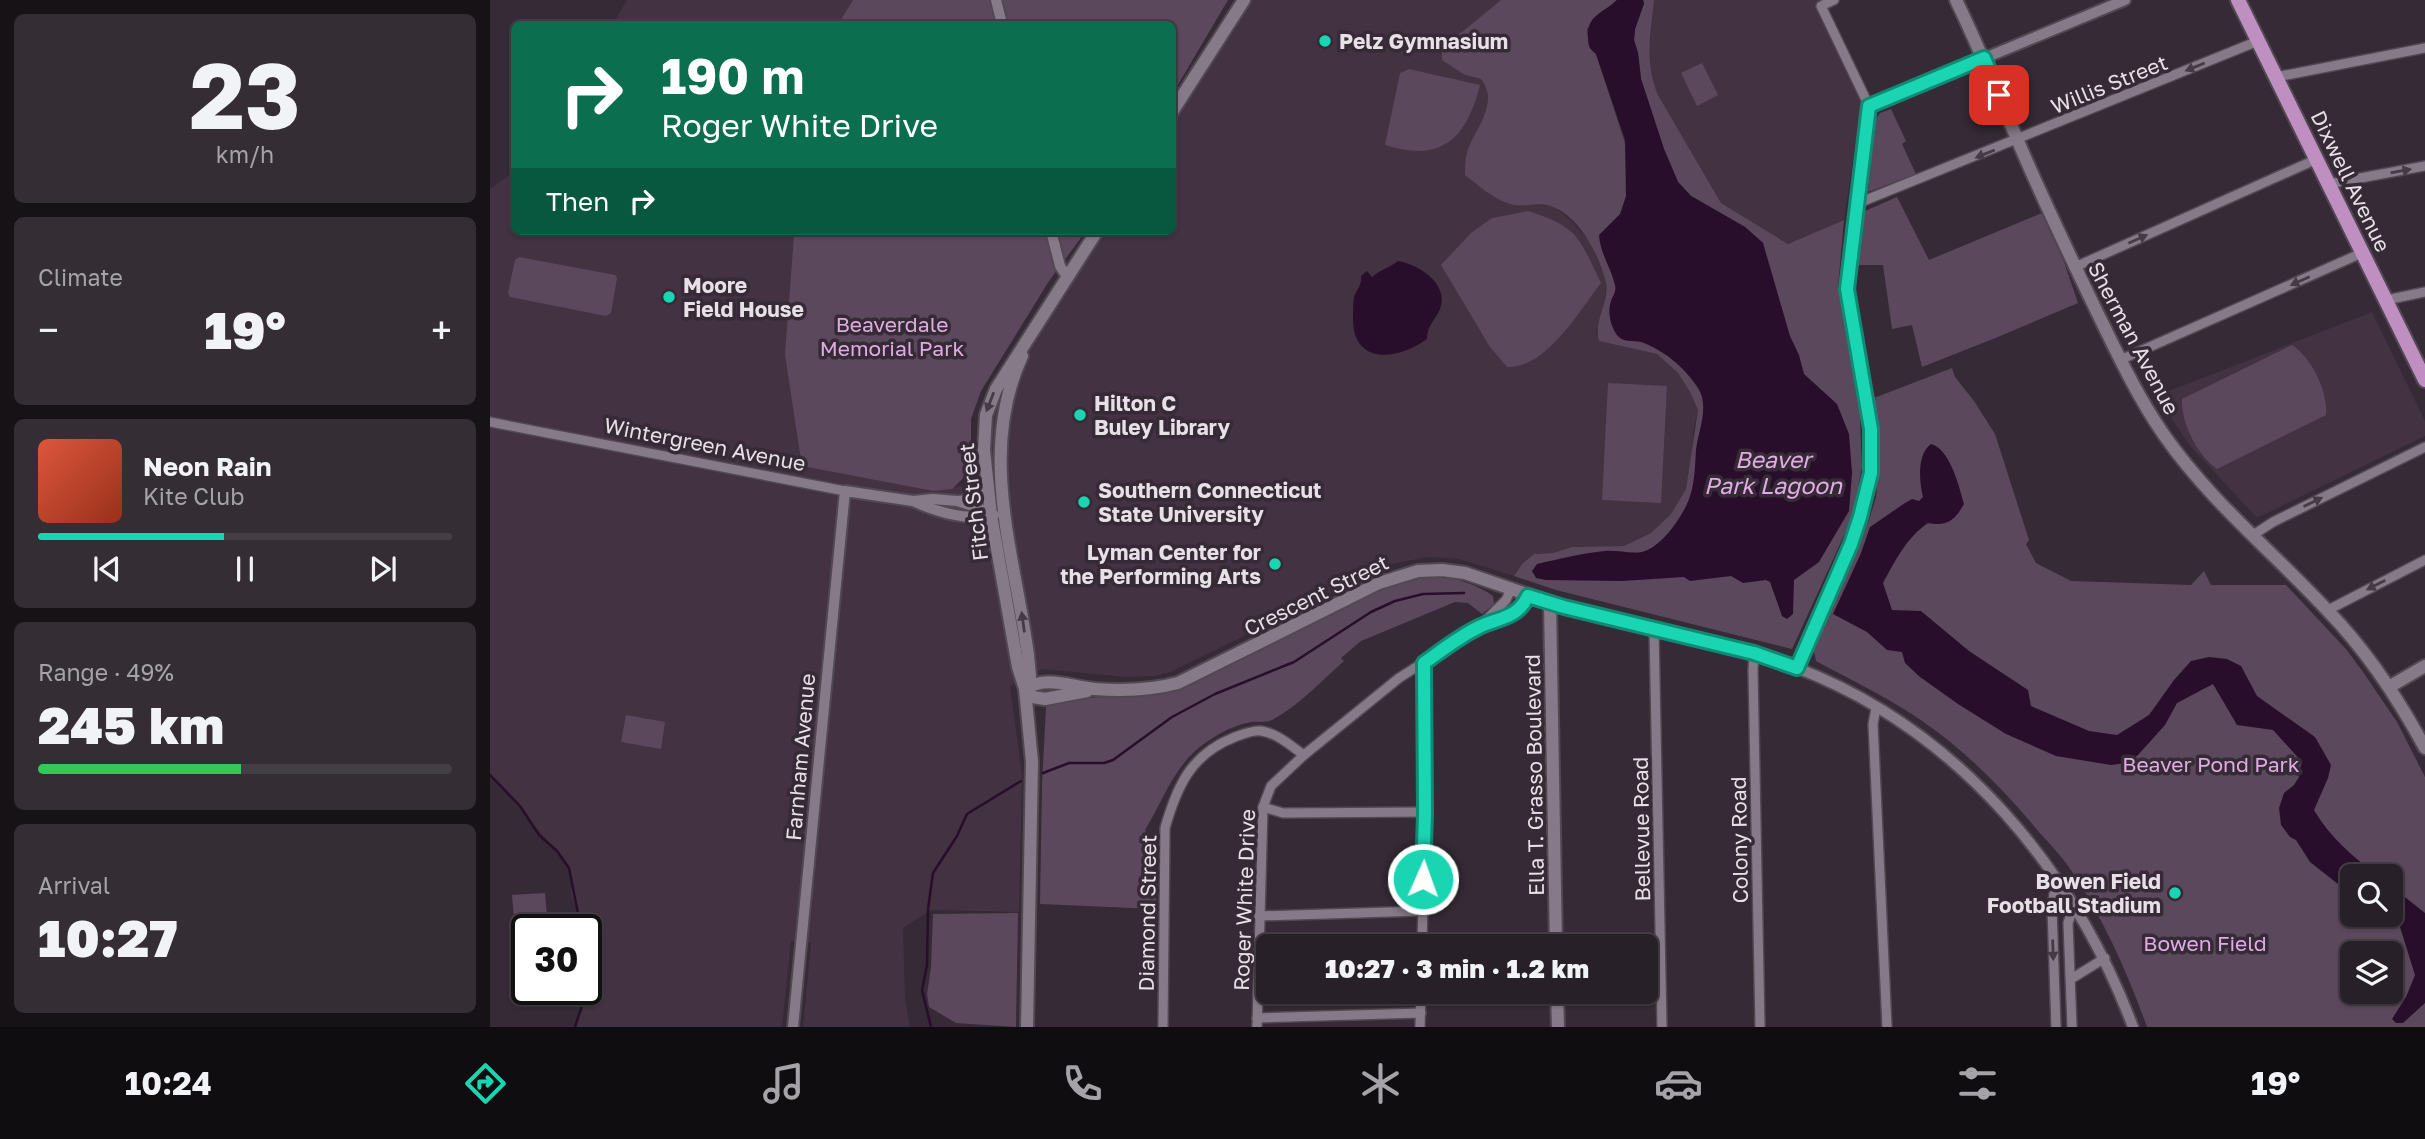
<!DOCTYPE html>
<html lang="en">
<head>
<meta charset="utf-8">
<style>
  :root { --surface:#282028; --page:#342d34; --text:#f1f3f6; --muted:#a5a3a8; --line:#443e45; --accent:#1ad5b2 }
  body { margin:0; font-family:"Golos Text",sans-serif; background:var(--page); color:var(--text); height:100vh; display:flex; flex-direction:column; font-size:26px; white-space:nowrap }
  * { box-sizing:border-box; margin:0 }
  p { font-size:23px; color:var(--muted) }
  .icon { flex:none; width:38px; height:38px; fill:none; stroke:currentColor; stroke-width:2; stroke-linecap:round; stroke-linejoin:round }
  .map { position:relative; flex:1; overflow:hidden }
  .details { display:flex; flex-direction:column; gap:14px; padding:14px; background:#161216; width:490px }
  .details>* { flex:none }
  .hud { position:absolute; left:21px; top:21px; width:665px; height:214px; border-radius:10px; box-shadow:0 2px 5px #0004,0 0 0 2px var(--line); background:#0b6e4f; color:#fff; overflow:hidden }
  .fabs { position:absolute; left:1850px; top:864px; display:grid; gap:14px }
  .fabs a { display:grid; place-items:center; width:63px; height:63px; border-radius:10px; background:var(--surface); box-shadow:0 2px 5px #0004,0 0 0 2px var(--line); font-size:35px }
  .speed { position:absolute; left:21px; top:914px; display:flex; gap:14px; font-size:35px; font-weight:700; text-align:center }
  .speed>* { display:grid; place-content:center; width:91px; height:91px; border-radius:50%; background:var(--surface); box-shadow:0 2px 5px #0004,0 0 0 2px var(--line); line-height:1 }
  .speed .limit { border:4px solid #111; border-radius:10px; background:#fff; color:#111 }
  .pin { position:absolute; display:grid; place-items:center; width:60px; height:60px; color:#fff; margin:-30px; border-radius:14px; box-shadow:0 4px 10px #0006 }
  .me { position:absolute; width:77px; margin:-38px; rotate:2deg; stroke-linejoin:round; filter:drop-shadow(0 0 5px #0008) }
  .turn { display:flex; align-items:center; gap:24px; height:147px; padding:0 35px; font-size:32px }
  .turn .icon { width:91px; height:91px; stroke-width:2.5 }
  .turn b { display:block; font-size:49px; line-height:60px }
  .then { display:flex; align-items:center; height:66px; padding:0 35px; background:#0003; gap:14px; font-size:26px }
  .big { font-size:52px; font-weight:800; line-height:1.1 }
  .details .widget { flex:1; display:flex; flex-direction:column; justify-content:center; gap:10px; min-width:0; padding:0 24px; border-radius:10px; background:var(--page) }
  .details .dial { align-items:center; gap:0 }
  .dial b { font-size:91px; line-height:1 }
  .song { display:flex; align-items:center; gap:21px }
  .cover { width:84px; height:84px; border-radius:10px; background:linear-gradient(135deg,hsl(10 70% 55%),hsl(10 70% 35%)) }
  .played { height:7px; border-radius:4px; background:linear-gradient(90deg,var(--accent) 45%,var(--line) 45%) }
  .keys { display:flex; justify-content:space-around; direction:ltr }
  .heat { display:flex; justify-content:space-between; align-items:center; font-size:38px; direction:ltr }
  .charge { height:10px; border-radius:5px; background:linear-gradient(90deg,#34c759 49%,var(--line) 0) }
  .trip { position:absolute; left:766px; top:934px; width:402px; height:70px; border-radius:10px; background:var(--surface); box-shadow:0 2px 5px #0004,0 0 0 2px var(--line); font-weight:800; line-height:70px; text-align:center }
  .menu { display:flex; height:112px; justify-content:space-around; align-items:center; background:#100d10; color:var(--muted) }
  .menu .icon { width:49px; height:49px }
  .menu .current { color:var(--accent) }
  .menu b { font-size:32px; color:var(--text) }
  main { display:flex; flex:1; min-height:0 }
  .map>svg:first-child { display:block }
</style>
</head>
<body>
<main>
<section class="details">
<div class="widget dial"><b>23</b><p>km/h</p></div>
<div class="widget"><p>Climate</p>
<div class="heat"><a>−</a><b class="big">19°</b><a>+</a></div>
</div>
<div class="widget">
<div class="song"><i class="cover"></i><div><b>Neon Rain</b><p>Kite Club</p></div></div>
<div class="played"></div>
<div class="keys"><svg class="icon" aria-label="previous" viewBox="0 0 24 24"><path d="M18 5L8 12l10 7zM5 5v14"/></svg><svg class="icon" aria-label="pause" viewBox="0 0 24 24"><path d="M8 5v14M16 5v14"/></svg><svg class="icon" aria-label="next" viewBox="0 0 24 24"><path d="M6 5l10 7-10 7zM19 5v14"/></svg></div>
</div>
<div class="widget"><p>Range · 49%</p><b class="big">245 km</b><div class="charge"></div></div>
<div class="widget"><p>Arrival</p><b class="big">10:27</b></div>
</section>
<div class="map">
<svg width="1935" height="1027" viewBox="0 0 1935 1027">
  <rect width="100%" height="100%" fill="#352a35"/>
  <!-- built -->
  <g fill="#423242">
    <path d="M137,0H363L350,21L355,24H123Z"/>
    <path d="M755,0H1011L972,32L957,40L975,75L991,79L997,86L999,105L976,154L1020,204L1062,206L1081,220L1100,242L1116,281L1115,300L1106,333L1109,341L1167,354L1188,373L1200,392L1208,410L1203,433L1202,456L1196,489L1181,514L1161,533L1134,546L1082,547L1063,553L1044,554L1032,564L1024,576L969,559L938,557L902,564L680,672L665,676L636,677L552,669L520,686L532,775L529,912L441,910L413,928L415,999L420,1027H313L321,943L301,941L292,1027H86L92,996L100,981L101,973L96,960V929H91L81,893L80,869L23,799L0,777V189L24,172V231H307L304,235L312,466L443,491L488,483L494,450L496,415L607,231H682L683,114Z"/>
    <path d="M1164,0H1334L1325,5L1372,100L1354,220L1298,244L1231,203L1168,95L1161,77L1158,62Z"/>
    <path d="M1882,312L1935,421V436L1767,518L1701,447L1666,396Z"/>
  </g>
  <!-- green -->
  <g fill="#5c485c" fill-rule="evenodd">
    <path d="M363,0H738L683,93L682,24H355L350,21Z"/>
    <path d="M1011,0H1127L1097,29L1099,47L1106,54L1135,143L1192,288L1273,243L1255,227L1201,196L1188,182L1174,149L1151,79L1148,53L1144,40L1145,29L1154,4L1153,0H1164C1161,35 1154,61 1168,95L1231,203L1298,244L1354,220L1348,287L1370,418L1372,467L1364,508L1357,529L1302,649L1066,590L1024,576L1032,564L1044,554L1063,553L1082,547L1134,546L1161,533L1181,514L1196,489L1208,410L1200,392L1188,373L1167,354L1109,341C1102,321 1122,300 1115,279C1107,252 1090,218 1063,207C1050,201 1033,208 1020,204C1003,199 988,185 975,175C975,168 975,159 977,152C985,128 1010,103 991,79L975,75L952,60V48L957,40L972,32Z"/>
    <path d="M1212,63L1228,95L1207,106L1191,73Z"/>
    <path d="M919,69L990,85C976,139 952,163 895,145L910,73Z"/>
    <path d="M1401,109L1416,141L1412,144L1426,174L1378,192L1385,120L1390,113Z"/>
    <path d="M1407,197L1439,260L1552,213L1574,262L1588,303L1503,339L1432,367L1422,325L1402,329L1393,265H1367L1375,211Z"/>
    <path d="M1038,211C1089,227 1089,238 1111,283C1090,310 1056,369 1017,367L1000,347L951,265L981,233L1002,218Z"/>
    <path d="M307,231H596L559,281L491,391L481,419V461L476,475L462,489L443,491L312,466L295,355L304,235Z"/>
    <path d="M29,257L125,275L127,278L121,313L116,316L20,297L18,293L25,260Z"/>
    <path d="M1802,345C1822,358 1838,392 1836,415L1727,469C1707,455 1691,423 1692,399Z"/>
    <path d="M1462,368L1465,377L1484,401L1505,434L1539,540L1536,544L1546,563L1581,581L1701,585L1714,571L1721,585H1796L1856,649L1873,672L1907,722L1935,777V1027H1657C1638,974 1614,920 1583,873C1573,858 1561,845 1549,832C1518,795 1485,760 1446,731C1409,703 1367,683 1326,661L1324,651L1379,520L1386,497L1390,451L1384,398ZM1862,877H1900V915H1862ZM1862,954H1900V992H1862Z"/>
    <path d="M1118,383L1177,386L1171,503L1112,500Z"/>
    <path d="M948,576C966,578 988,585 1003,596L1004,604L992,614L978,603L965,602L871,641L851,658L854,661C830,682 810,705 782,720C776,723 768,721 761,722C740,726 720,738 704,752C681,774 671,804 655,830L666,860V909L550,904L552,784L556,707C573,695 611,698 631,697C652,697 671,695 691,689L895,588L924,578Z"/>
    <path d="M136,715L175,722L171,749L131,742Z"/>
    <path d="M55,893L58,928L30,930V918H24L22,895Z"/>
    <path d="M528,913L526,1027L466,1023L439,1007L437,994L441,967L443,914Z"/>
  </g>
  <!-- water -->
  <g fill="#280e2a">
    <path d="M1127,0H1153L1154,3L1145,29L1144,40L1148,53L1151,79L1174,149L1188,182L1201,196L1255,227L1273,243L1300,336L1309,355L1314,374L1347,404L1359,434L1362,473L1359,511L1329,562L1304,580L1303,614L1297,619L1292,616L1280,582L1276,580L1253,583L1241,576L1200,581L1194,577L1132,581L1056,580L1046,578L1042,571L1047,564C1069,559 1092,553 1115,551C1127,550 1140,554 1152,552C1173,547 1196,512 1201,493C1205,479 1205,464 1206,450C1208,431 1220,407 1208,388C1195,368 1174,350 1151,342C1143,340 1133,343 1127,335C1121,327 1118,314 1120,305C1121,297 1127,293 1125,285C1121,268 1110,253 1109,235L1130,214L1136,196L1135,139L1106,54C1100,49 1099,47 1098,39C1096,15 1112,14 1127,0Z"/>
    <path d="M908,261C928,264 960,284 950,309C945,321 937,325 937,339C910,359 864,367 863,320C863,313 863,303 864,297C867,289 872,285 871,276L877,271L882,277C890,270 899,268 908,261Z"/>
    <path d="M1441,444C1460,449 1469,486 1474,504C1465,520 1457,527 1438,523C1417,537 1405,561 1393,583L1402,610L1431,611L1479,651L1538,690L1541,706L1599,731L1627,735L1659,715L1684,680L1701,661L1719,657L1737,659L1751,666L1767,696L1825,737L1841,765L1838,778L1824,810C1840,838 1864,857 1889,877H1862V895L1820,862L1806,840L1800,837L1791,825L1789,808L1794,793L1804,785L1809,777L1808,774L1812,762L1783,730L1747,725L1723,684L1687,703L1675,725L1648,755L1636,763L1621,765L1566,756L1516,734L1468,704L1430,677L1415,663L1412,652L1397,650L1377,632L1343,614L1371,553L1380,527L1415,503L1422,499L1429,501L1433,497C1429,481 1427,454 1441,444Z"/>
    <path d="M1901,886L1935,913V1003L1913,1023H1906L1902,1019L1916,997L1925,975L1910,927L1892,915H1900Z"/>
  </g>
  <g fill="none" stroke-linecap="round" stroke-linejoin="round">
    <!-- stream -->
    <g stroke="#280e2a" stroke-width="2.5">
      <path d="M553,773L579,763H614L623,760L682,717L725,694L804,662L881,612L905,601L933,594L974,593"/>
      <path d="M0,775L30,806L49,835L67,851L79,868L91,929"/>
      <path d="M85,1027C93,1001 107,973 96,945"/>
      <path d="M441,1027L432,990L437,965L438,909L443,873L467,836L477,814L531,781"/>
    </g>
    <!-- minor casing -->
    <g stroke="#514852" stroke-width="12">
      <g id="minor">
        <path d="M1344,0L1331,6L1379,106"/>
        <path d="M1786,77L1935,48"/>
        <path d="M1838,184L1935,166"/>
        <path d="M1366,204L1768,41"/>
        <path d="M1585,267L1827,159"/>
        <path d="M1896,300L1935,292"/>
        <path d="M1630,360L1872,253"/>
        <path d="M0,422L355,491"/>
        <path d="M1763,535L1783,522L1935,447"/>
        <path d="M1838,610L1935,560"/>
        <path d="M994,625L1029,611L1038,596"/>
        <path d="M1164,630L1172,1027"/>
        <path d="M1264,653L1263,670L1270,1027"/>
        <path d="M1386,708L1383,724L1397,1027"/>
        <path d="M773,807L793,813L935,812"/>
        <path d="M769,916L932,911"/>
        <path d="M932,947L935,812L934,663"/>
        <path d="M1581,979L1615,958"/>
        <path d="M767,1018L931,1013"/>
        <path d="M673,1027L675,828C687,786 701,754 745,737C753,734 763,730 771,731C787,733 801,746 814,755"/>
        <path d="M767,1027L773,807L781,786L814,755L909,678L989,627L1016,600L1021,589"/>
        <path d="M930,1027L931,992"/>
        <path d="M1566,1027L1562,908L1564,894L1571,885"/>
        <path d="M1582,1027L1578,923L1584,905"/>
      </g>
    </g>
    <!-- tertiary casing -->
    <g stroke="#514852" stroke-width="14">
      <g id="tertiary">
        <path d="M506,0L512,24"/>
        <path d="M1635,0L1379,106L1357,289L1381,429V473L1371,517L1361,544L1307,668C1468,730 1583,868 1643,1027"/>
        <path d="M561,231L570,266L578,278"/>
        <path d="M469,501C484,499 489,495 497,483"/>
        <path d="M425,502C450,513 478,521 504,515"/>
        <path d="M303,1027L355,491L423,501L443,499L467,501L489,508L501,515"/>
      </g>
    </g>
    <!-- secondary casing -->
    <g stroke="#514852" stroke-width="16">
      <g id="secondary">
        <path d="M1466,0C1489,47 1507,93 1528,141C1552,198 1579,254 1606,310C1627,353 1647,396 1674,435C1720,501 1783,552 1837,610C1877,651 1908,698 1935,748"/>
        <path d="M682,112L754,0"/>
        <path d="M532,356C487,453 525,556 538,655L540,676L535,689"/>
        <path d="M1060,603L1066,947"/>
        <path d="M1899,687L1935,666"/>
        <path d="M535,689C557,675 581,687 605,689C633,691 662,690 688,683L889,583L928,571L952,570L975,573L1074,607L1264,653L1307,668"/>
        <path d="M535,689L543,697L555,699L597,691"/>
        <path d="M1067,992L1068,1027"/>
        <path d="M537,1027L542,762L535,689L528,667L501,515L494,450L496,415L506,389L607,231"/>
      </g>
    </g>
    <!-- primary casing -->
    <g stroke="#514852" stroke-width="18">
      <path id="primary" d="M1748,0L1935,380"/>
    </g>
    <!-- minor -->
    <use href="#minor" stroke="#877a88" stroke-width="9"/>
    <!-- tertiary -->
    <use href="#tertiary" stroke="#877a88" stroke-width="10"/>
    <!-- secondary -->
    <use href="#secondary" stroke="#877a88" stroke-width="12"/>
    <!-- primary -->
    <use href="#primary" stroke="#bf8fc2" stroke-width="14"/>
  </g>
  <!-- one-way arrows -->
  <defs><path id="oneway-solid" d="M-6-.8H1V-3.2L6.5 0L1 3.2V.8H-6Z" transform="scale(1.75)"/></defs>
  <g fill="#453a46">
    <use href="#oneway-solid" transform="translate(1705 67) rotate(158)"/>
    <use href="#oneway-solid" transform="translate(1495 154) rotate(158)"/>
    <use href="#oneway-solid" transform="translate(1911 171) rotate(-10)"/>
    <use href="#oneway-solid" transform="translate(1648 239) rotate(-24)"/>
    <use href="#oneway-solid" transform="translate(1810 281) rotate(156)"/>
    <use href="#oneway-solid" transform="translate(500 402) rotate(111)"/>
    <use href="#oneway-solid" transform="translate(1823 502) rotate(-26)"/>
    <use href="#oneway-solid" transform="translate(1886 585) rotate(153)"/>
    <use href="#oneway-solid" transform="translate(533 622) rotate(-98)"/>
    <use href="#oneway-solid" transform="translate(1563 950) rotate(88)"/>
  </g>
  <g fill="none" stroke-linecap="round" stroke-linejoin="round">
    <!-- route casing -->
    <g stroke="#118a74" stroke-width="18">
      <path id="route" d="M933,879L935,813L934,663C951,651 970,636 989,627C1010,617 1027,619 1038,596L1074,607L1264,653L1307,668L1361,544L1370,517L1381,473V429L1357,289L1379,106L1494,58L1509,95"/>
    </g>
    <!-- route -->
    <use href="#route" stroke="#1ad5b2" stroke-width="12"/>
  </g>
  <!-- markers -->
  <g fill="#1ad5b2" stroke="#352a35" stroke-width="2.5">
    <circle cx="835" cy="41" r="7"/>
    <circle cx="179" cy="297" r="7"/>
    <circle cx="590" cy="415" r="7"/>
    <circle cx="594" cy="502" r="7"/>
    <circle cx="785" cy="564" r="7"/>
    <circle cx="1685" cy="893" r="7"/>
  </g>
  <g text-anchor="middle" dominant-baseline="central" stroke-width="7" stroke-linejoin="round" paint-order="stroke">
    <!-- poi labels -->
    <g font-size="21" font-weight="bold" fill="#e7e0e7" stroke="#352a35" text-anchor="start">
      <text x="849" y="41">Pelz Gymnasium</text>
      <text x="193" y="285">Moore<tspan x="193" dy="24">Field House</tspan></text>
      <text x="604" y="403">Hilton C<tspan x="604" dy="24">Buley Library</tspan></text>
      <text x="608" y="490">Southern Connecticut<tspan x="608" dy="24">State University</tspan></text>
      <text x="771" y="552" text-anchor="end">Lyman Center for<tspan x="771" dy="24">the Performing Arts</tspan></text>
      <text x="1671" y="881" text-anchor="end">Bowen Field<tspan x="1671" dy="24">Football Stadium</tspan></text>
    </g>
    <!-- street labels -->
    <g font-size="21" fill="#e7e0e7" stroke="#352a35">
      <text transform="translate(1619 84) rotate(-22)">Willis Street</text>
      <text transform="translate(1861 181) rotate(64)">Dixwell Avenue</text>
      <text transform="translate(1644 338) rotate(62)">Sherman Avenue</text>
      <text transform="translate(215 444) rotate(11)">Wintergreen Avenue</text>
      <text transform="translate(483 502) rotate(-97)">Fitch Street</text>
      <text transform="translate(826 595) rotate(-26)">Crescent Street</text>
      <text transform="translate(310 757) rotate(-85)">Farnham Avenue</text>
      <text transform="translate(1044 775) rotate(-91)">Ella T. Grasso Boulevard</text>
      <text transform="translate(1151 829) rotate(-91)">Bellevue Road</text>
      <text transform="translate(1249 840) rotate(-91)">Colony Road</text>
      <text transform="translate(754 900) rotate(-88)">Roger White Drive</text>
      <text transform="translate(657 913) rotate(-89)">Diamond Street</text>
    </g>
    <!-- park labels -->
    <g font-size="21" fill="#dfabe1" stroke="#352a35">
      <text x="402" y="324">Beaverdale<tspan x="402" dy="24">Memorial Park</tspan></text>
      <text x="1721" y="764">Beaver Pond Park</text>
      <text x="1715" y="943">Bowen Field</text>
    </g>
    <!-- water labels -->
    <g font-size="23" font-style="italic" fill="#e0ace3" stroke="#352a35">
      <text x="1283" y="459">Beaver<tspan x="1283" dy="26">Park Lagoon</tspan></text>
    </g>
  </g>
</svg>
<div class="fabs">
<a><svg class="icon" aria-label="search" viewBox="0 0 24 24"><circle cx="10" cy="10" r="6"/><path d="M15 15l6 6"/></svg></a>
<a><svg class="icon" aria-label="layers" viewBox="0 0 24 24"><path d="M12 4l9 5-9 5-9-5zM3 14l9 5 9-5"/></svg></a>
</div>
<div class="speed"><div class="limit">30</div></div>
<div class="pin" style="left:1509px;top:95px;background:#d93025"><svg class="icon" aria-label="arrive" viewBox="0 0 24 24"><path d="M6 21V4h12l-3 4 3 4H6"/></svg></div>
<svg class="me" style="left:933px;top:879px" viewBox="-20 -20 40 40"><circle r="17" fill="#1ad5b2" stroke="#fff" stroke-width="3"/><path d="M0-11L8 9 0 5-8 9z" fill="#fff"/></svg>
<div class="trip">10:27 · 3 min · 1.2 km</div>
<div class="hud">
<div class="turn"><svg class="icon" aria-label="right" viewBox="0 0 24 24"><path d="M7 20v-9h11M14 6l5 5-5 5"/></svg><div><b>190 m</b>Roger White Drive</div></div>
<div class="then">Then<svg class="icon" aria-label="right" viewBox="0 0 24 24"><path d="M7 20v-9h11M14 6l5 5-5 5"/></svg></div>
</div>
</div>
</main>
<nav class="menu">
<b>10:24</b>
<svg class="icon current" aria-label="directions" viewBox="0 0 24 24"><path d="M12 3l9 9-9 9-9-9zM9 14v-3h6M13 9l2 2-2 2"/></svg>
<svg class="icon" aria-label="music" viewBox="0 0 24 24"><path d="M9 18V5l10-2v13"/><circle cx="6" cy="18" r="3"/><circle cx="16" cy="16" r="3"/></svg>
<svg class="icon" aria-label="phone" viewBox="0 0 24 24"><path d="M5 4h4l2 5-3 2q2 4 5 5l2-3 5 2v4C11 20 4 13 5 4z"/></svg>
<svg class="icon" aria-label="climate" viewBox="0 0 24 24"><path d="M12 3v18M4 7l16 10M4 17L20 7"/></svg>
<svg class="icon" aria-label="car" viewBox="0 0 24 24"><path d="M5 17H2v-5l4-1 3-4h7l3 4 3 1v5h-3M9 17h6M6 11h13"/><circle cx="7" cy="17" r="2"/><circle cx="17" cy="17" r="2"/></svg>
<svg class="icon" aria-label="filters" viewBox="0 0 24 24"><path d="M4 7h16M4 17h16"/><circle cx="9" cy="7" r="2"/><circle cx="15" cy="17" r="2"/></svg>
<b>19°</b>
</nav>
</body>
</html>
